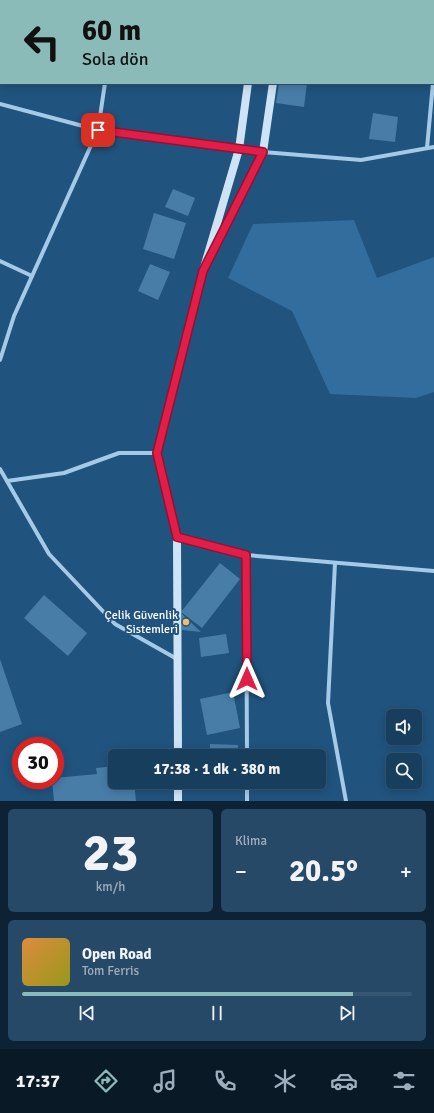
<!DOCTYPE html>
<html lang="tr">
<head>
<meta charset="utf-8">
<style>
  :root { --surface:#183e5e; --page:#254967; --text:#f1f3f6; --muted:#9faebc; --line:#365773; --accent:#8bbbb9 }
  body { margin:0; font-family:Signika,sans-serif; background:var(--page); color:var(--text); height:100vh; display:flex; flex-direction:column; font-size:15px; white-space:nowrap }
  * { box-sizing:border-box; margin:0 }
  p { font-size:13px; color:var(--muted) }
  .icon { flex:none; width:22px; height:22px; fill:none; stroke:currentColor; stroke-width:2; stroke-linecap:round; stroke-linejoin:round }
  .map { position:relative; height:801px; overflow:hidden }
  .side { display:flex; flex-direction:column; gap:8px; padding:8px; background:#0d2234; flex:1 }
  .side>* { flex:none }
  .hud { position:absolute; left:0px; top:0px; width:434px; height:84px; box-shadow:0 2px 10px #0003,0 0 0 1px var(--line); background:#8bbbb9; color:#111; overflow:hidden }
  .fabs { position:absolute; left:386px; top:709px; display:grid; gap:8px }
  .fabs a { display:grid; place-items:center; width:36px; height:36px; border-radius:6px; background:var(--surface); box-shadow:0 2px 10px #0003,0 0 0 1px var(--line); font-size:20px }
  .speed { position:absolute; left:12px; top:737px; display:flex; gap:8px; font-size:20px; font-weight:700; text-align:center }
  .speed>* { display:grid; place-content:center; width:52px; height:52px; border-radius:50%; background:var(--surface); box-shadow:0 2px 10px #0003,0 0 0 1px var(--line); line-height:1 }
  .speed .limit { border:6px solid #d22; background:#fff; color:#111 }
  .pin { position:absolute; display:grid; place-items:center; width:34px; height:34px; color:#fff; margin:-17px; border-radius:8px; box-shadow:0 2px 6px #0006 }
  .me { position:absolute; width:44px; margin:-22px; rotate:0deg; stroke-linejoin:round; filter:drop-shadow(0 0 3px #0008) }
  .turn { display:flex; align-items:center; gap:14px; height:84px; padding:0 16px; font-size:18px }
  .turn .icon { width:52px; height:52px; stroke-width:2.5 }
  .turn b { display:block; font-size:28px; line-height:34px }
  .big { font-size:30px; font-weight:700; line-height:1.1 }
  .side .tile { flex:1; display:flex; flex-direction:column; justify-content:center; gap:6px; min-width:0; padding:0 14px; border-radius:6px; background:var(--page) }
  .side .dial { align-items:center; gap:0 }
  .dial b { font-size:52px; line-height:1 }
  .song { display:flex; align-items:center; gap:12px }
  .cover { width:48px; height:48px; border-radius:6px; background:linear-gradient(135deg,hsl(30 70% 55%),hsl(60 70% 35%)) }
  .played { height:4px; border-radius:2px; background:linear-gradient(90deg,var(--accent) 85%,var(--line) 85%) }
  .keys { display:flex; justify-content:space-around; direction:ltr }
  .heat { display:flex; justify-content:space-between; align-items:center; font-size:22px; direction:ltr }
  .side .tiles { flex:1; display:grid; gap:8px; grid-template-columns:1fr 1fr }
  .tile:last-child { grid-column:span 2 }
  .trip { position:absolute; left:108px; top:749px; width:218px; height:40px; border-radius:6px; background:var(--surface); box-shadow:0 2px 10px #0003,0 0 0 1px var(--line); font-weight:700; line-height:40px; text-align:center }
  .dock { display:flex; height:64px; justify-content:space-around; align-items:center; background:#0a1926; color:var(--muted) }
  .dock .icon { width:28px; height:28px }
  .dock .active { color:var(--accent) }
  .dock b { font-size:18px; color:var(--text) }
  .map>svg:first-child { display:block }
</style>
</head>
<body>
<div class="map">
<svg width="434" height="801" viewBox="0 0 434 801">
  <rect width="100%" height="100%" fill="#20537e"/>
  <!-- green -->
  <path fill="#326d9d" d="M354,220L377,278L434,257V392L416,398L330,394L292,311L228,278L253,224Z"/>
  <!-- building -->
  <g fill="#487da8">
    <path d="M279,83H307L304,107L276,103Z"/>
    <path d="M373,113L398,117L395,142L369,139Z"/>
    <path d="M173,189L195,198L188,216L165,207Z"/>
    <path d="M154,213L186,223L174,259L143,249Z"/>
    <path d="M150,264L170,272L158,300L138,291Z"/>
    <path d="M220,563L240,579L202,628L181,612Z"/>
    <path d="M44,595L87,633L68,656L24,618Z"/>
    <path d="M182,614L201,632L182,630Z"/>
    <path d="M226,634L229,653L201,657L199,638Z"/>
    <path d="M0,659L22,724L0,732Z"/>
    <path d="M233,692L240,728L207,735L200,699Z"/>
    <path d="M210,744L238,745L237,756H210Z"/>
    <path d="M115,766V782H134L136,801H54L52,780H55V778L97,774L96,768Z"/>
  </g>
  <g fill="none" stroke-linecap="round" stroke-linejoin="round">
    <!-- street -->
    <g stroke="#a4cae7" stroke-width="4">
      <path d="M117,1V0"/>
      <path d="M433,79L434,67"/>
      <path d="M0,104L98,130L263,152L361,160L434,147"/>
      <path d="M427,148L433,83"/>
      <path d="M0,261L32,276"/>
      <path d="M0,360L14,316L98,130L105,83"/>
      <path d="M0,469L49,554L115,624L177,659"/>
      <path d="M7,481L64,473L119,453H157"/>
      <path d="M177,537L246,555L434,571"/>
      <path d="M246,555L247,756"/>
      <path d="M335,563L328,703L346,801"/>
      <path d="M247,782V801"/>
    </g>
    <!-- secondary -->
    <g stroke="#cee4f6" stroke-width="8">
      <path d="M260,1V0"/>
      <path d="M284,1V0"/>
      <path d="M212,252L263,152L273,83"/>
      <path d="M178,756L177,537L157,453L203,271L239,149L248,83"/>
      <path d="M178,782V801"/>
    </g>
  </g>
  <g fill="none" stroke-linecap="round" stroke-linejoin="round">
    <!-- route casing -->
    <g stroke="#92132f" stroke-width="10">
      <path id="route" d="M98,130L263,152L203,271L157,453L177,537L246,555L247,679"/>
    </g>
    <!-- route -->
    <use href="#route" stroke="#e11d48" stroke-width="7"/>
  </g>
  <!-- markers -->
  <circle fill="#f5bc64" stroke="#20537e" stroke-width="1.5" cx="186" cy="622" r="4"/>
  <g text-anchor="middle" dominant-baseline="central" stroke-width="4" stroke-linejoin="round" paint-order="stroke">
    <!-- poi labels -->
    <g font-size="12" fill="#fff" stroke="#20537e" text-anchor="end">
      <text x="178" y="615">Çelik Güvenlik<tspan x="178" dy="14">Sistemleri</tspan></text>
    </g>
  </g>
</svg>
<div class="fabs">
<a><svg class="icon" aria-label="sound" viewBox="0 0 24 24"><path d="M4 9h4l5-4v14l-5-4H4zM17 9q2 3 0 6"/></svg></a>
<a><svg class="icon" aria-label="search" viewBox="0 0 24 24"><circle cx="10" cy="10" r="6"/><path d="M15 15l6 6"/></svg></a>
</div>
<div class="speed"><div class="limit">30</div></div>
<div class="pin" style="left:98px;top:130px;background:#d93025"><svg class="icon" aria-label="arrive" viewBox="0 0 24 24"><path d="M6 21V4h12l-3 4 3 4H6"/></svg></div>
<svg class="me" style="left:247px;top:679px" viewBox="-20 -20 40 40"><path d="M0-17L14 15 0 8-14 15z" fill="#e11d48" stroke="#fff" stroke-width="4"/></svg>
<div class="trip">17:38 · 1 dk · 380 m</div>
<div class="hud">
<div class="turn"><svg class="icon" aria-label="left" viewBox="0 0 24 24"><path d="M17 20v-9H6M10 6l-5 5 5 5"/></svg><div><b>60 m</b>Sola dön</div></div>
</div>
</div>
<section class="side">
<div class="tiles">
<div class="tile dial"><b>23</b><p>km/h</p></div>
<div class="tile"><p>Klima</p>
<div class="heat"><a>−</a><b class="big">20.5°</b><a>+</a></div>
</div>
<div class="tile">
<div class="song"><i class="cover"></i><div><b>Open Road</b><p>Tom Ferris</p></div></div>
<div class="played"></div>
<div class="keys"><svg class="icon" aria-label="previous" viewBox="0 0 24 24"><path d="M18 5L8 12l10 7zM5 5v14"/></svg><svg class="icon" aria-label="pause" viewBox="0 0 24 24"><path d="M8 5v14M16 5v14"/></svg><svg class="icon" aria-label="next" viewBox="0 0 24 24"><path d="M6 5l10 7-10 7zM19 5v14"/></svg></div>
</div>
</div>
</section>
<nav class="dock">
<b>17:37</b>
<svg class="icon active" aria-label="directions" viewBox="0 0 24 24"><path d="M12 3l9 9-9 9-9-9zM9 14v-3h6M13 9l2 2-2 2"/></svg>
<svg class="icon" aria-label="music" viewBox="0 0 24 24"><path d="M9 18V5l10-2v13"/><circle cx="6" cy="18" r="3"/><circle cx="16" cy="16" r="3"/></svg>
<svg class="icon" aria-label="phone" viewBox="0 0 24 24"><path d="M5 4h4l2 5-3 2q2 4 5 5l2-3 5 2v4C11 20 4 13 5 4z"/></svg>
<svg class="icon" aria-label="climate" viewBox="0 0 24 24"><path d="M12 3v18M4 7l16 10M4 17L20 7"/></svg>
<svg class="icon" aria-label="car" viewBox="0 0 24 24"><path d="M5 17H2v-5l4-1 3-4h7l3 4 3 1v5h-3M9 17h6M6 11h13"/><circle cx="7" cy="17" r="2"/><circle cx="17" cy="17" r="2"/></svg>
<svg class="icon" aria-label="filters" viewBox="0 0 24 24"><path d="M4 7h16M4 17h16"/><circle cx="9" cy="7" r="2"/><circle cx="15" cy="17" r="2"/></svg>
</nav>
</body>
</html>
